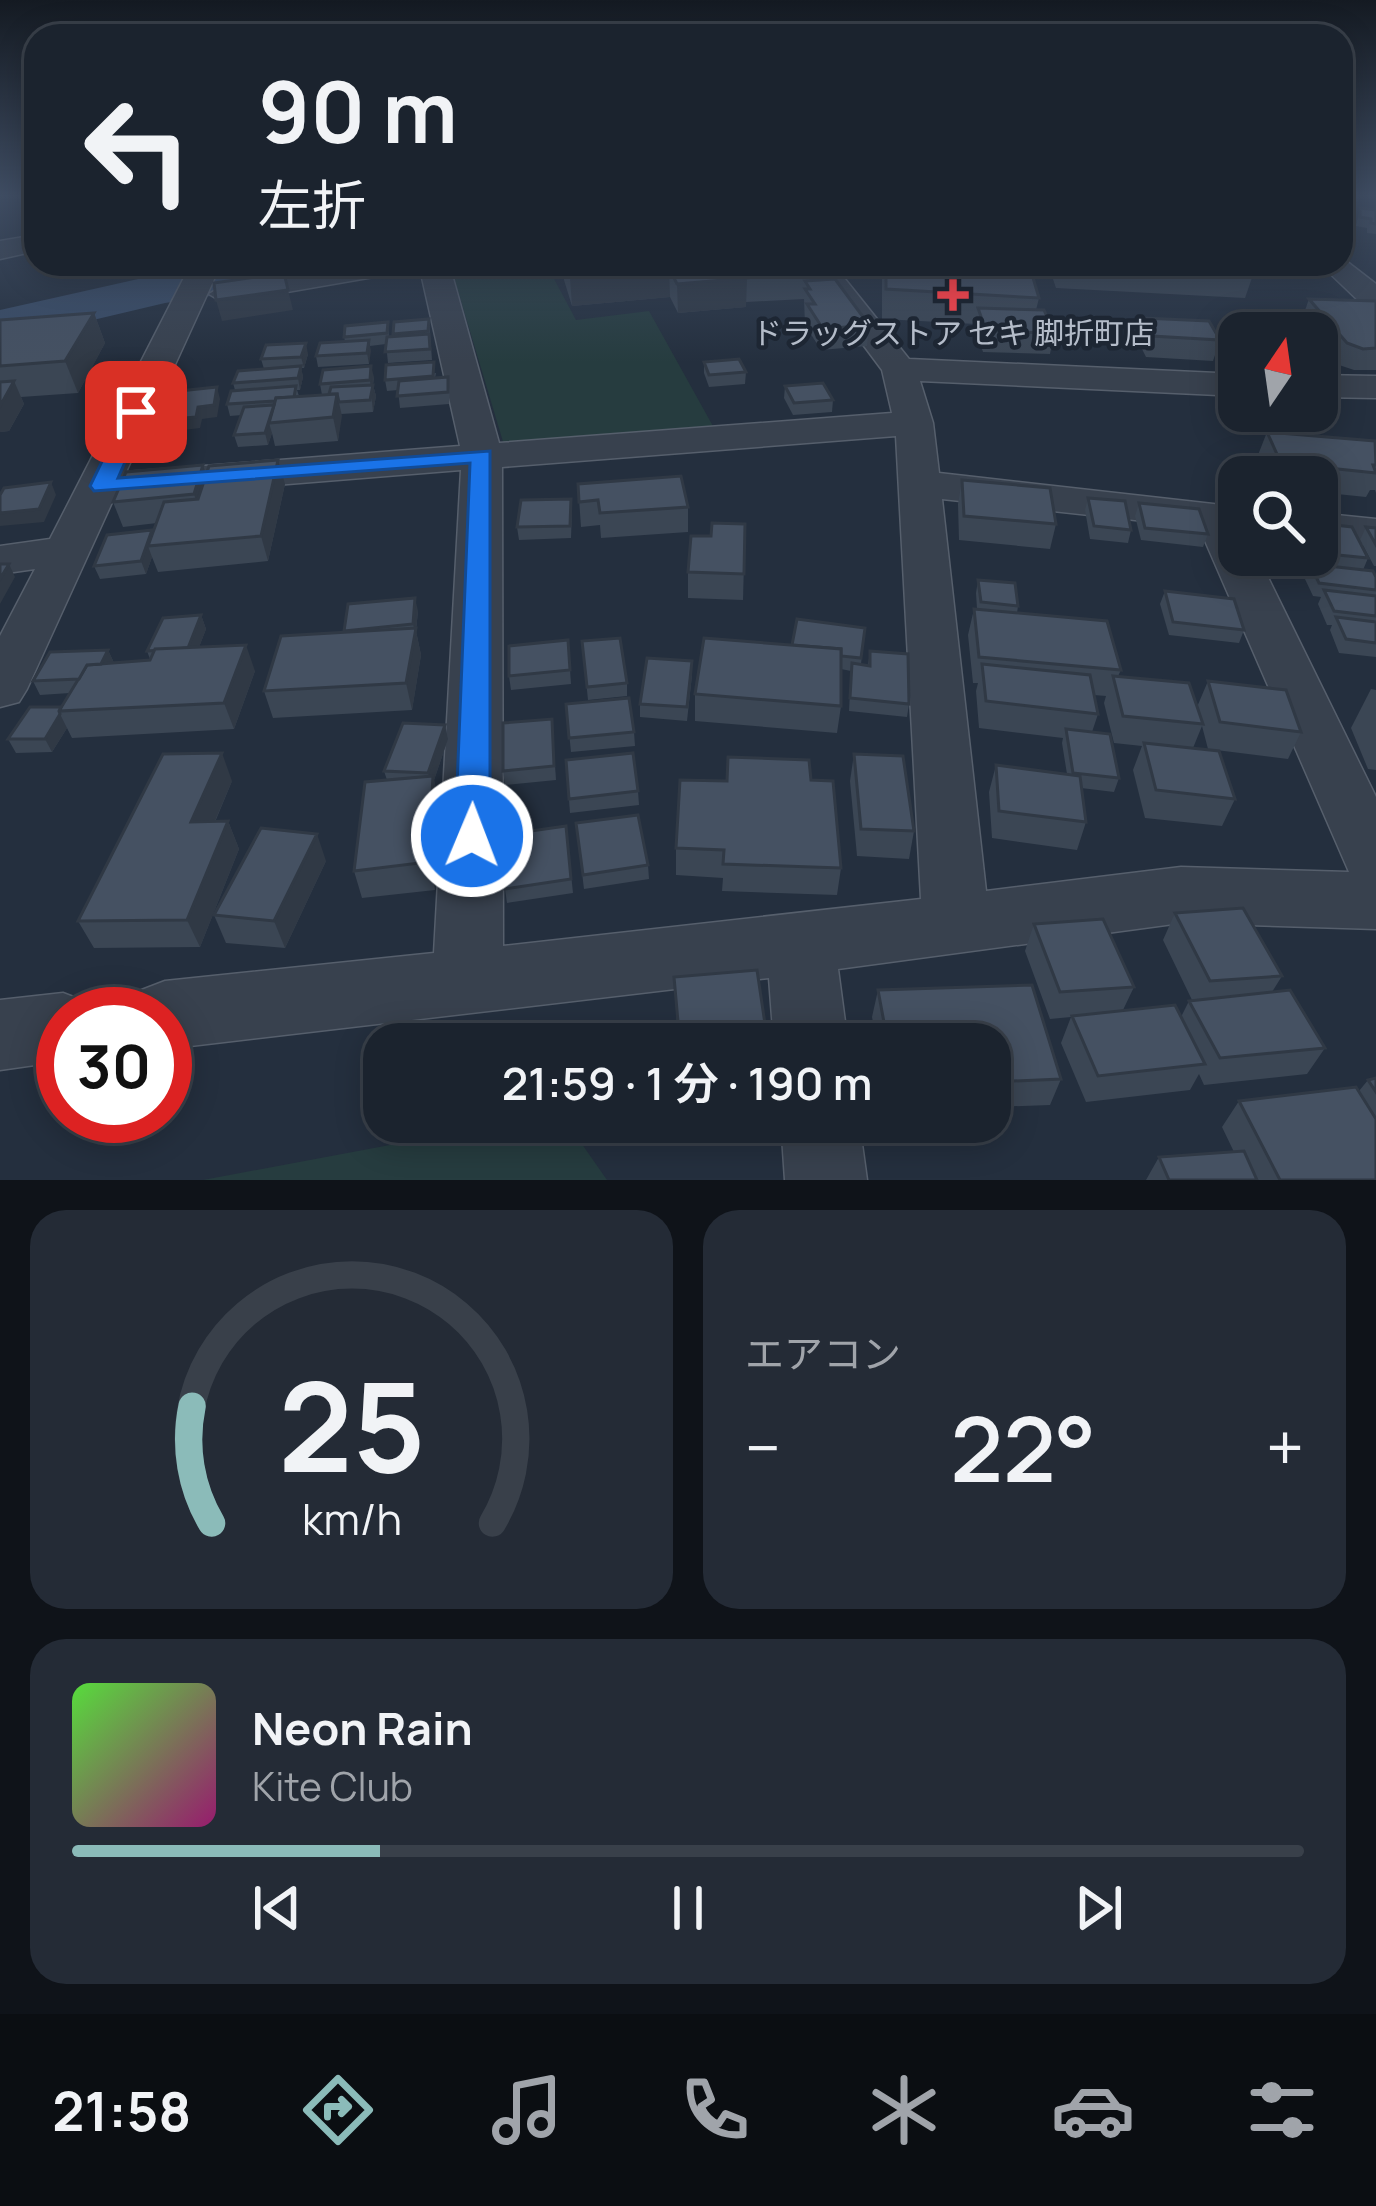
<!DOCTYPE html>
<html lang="ja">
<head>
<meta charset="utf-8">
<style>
  :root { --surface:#1b232e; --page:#242b36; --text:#f1f3f6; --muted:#a0a4aa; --line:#39404a; --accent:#8bbbb9 }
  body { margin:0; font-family:Manrope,"Noto Sans JP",sans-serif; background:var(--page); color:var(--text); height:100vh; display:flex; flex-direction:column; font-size:45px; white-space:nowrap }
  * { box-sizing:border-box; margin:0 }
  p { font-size:39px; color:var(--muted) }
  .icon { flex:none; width:66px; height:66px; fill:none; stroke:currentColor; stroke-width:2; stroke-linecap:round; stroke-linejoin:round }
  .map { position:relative; height:1180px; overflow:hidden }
  .drawer { display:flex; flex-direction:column; gap:30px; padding:30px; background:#0f1319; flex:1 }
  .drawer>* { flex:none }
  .hud { position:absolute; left:24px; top:24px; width:1329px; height:252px; border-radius:36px; box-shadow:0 6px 30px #0003,0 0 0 3px var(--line); background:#1b232e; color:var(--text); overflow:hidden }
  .needle { width:78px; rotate:13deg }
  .fabs { position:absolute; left:1218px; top:312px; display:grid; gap:24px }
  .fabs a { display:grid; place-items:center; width:120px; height:120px; border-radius:24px; background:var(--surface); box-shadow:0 6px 30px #0003,0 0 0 3px var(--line); font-size:60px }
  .speed { position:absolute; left:36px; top:987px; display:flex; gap:24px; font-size:60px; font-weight:700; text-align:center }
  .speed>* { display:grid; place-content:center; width:156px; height:156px; border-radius:50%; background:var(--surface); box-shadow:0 6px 30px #0003,0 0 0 3px var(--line); line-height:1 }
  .speed .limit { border:18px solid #d22; background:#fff; color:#111 }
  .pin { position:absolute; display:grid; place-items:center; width:102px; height:102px; color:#fff; margin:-51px; border-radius:24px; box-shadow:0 6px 18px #0006 }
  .me { position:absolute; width:132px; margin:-66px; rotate:1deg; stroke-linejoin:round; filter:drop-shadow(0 0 9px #0008) }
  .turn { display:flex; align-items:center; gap:42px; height:252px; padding:0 36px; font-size:54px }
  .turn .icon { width:156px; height:156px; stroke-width:2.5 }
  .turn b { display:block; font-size:84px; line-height:102px }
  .big { font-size:90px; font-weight:600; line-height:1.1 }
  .drawer .tile { flex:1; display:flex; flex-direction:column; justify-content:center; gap:18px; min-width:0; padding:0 42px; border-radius:36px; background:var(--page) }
  .drawer .dial { align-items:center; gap:0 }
  .dial svg { height:312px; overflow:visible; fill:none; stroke:var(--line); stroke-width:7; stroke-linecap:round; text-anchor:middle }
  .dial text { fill:var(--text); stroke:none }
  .song { display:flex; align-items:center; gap:36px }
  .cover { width:144px; height:144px; border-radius:18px; background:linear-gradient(135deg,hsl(110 70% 55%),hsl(320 70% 35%)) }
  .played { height:12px; border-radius:6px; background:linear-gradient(90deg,var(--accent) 25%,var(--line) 25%) }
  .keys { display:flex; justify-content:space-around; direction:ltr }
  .heat { display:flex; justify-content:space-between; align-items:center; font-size:66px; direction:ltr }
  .drawer .tiles { flex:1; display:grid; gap:30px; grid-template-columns:1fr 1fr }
  .tile:last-child { grid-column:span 2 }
  .trip { position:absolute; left:363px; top:1023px; width:648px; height:120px; border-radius:36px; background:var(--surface); box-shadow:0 6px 30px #0003,0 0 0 3px var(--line); font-weight:600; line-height:120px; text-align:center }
  .menu { display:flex; height:192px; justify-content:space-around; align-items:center; background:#0b0e12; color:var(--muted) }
  .menu .icon { width:84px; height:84px }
  .menu .active { color:var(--accent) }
  .menu b { font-size:54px; color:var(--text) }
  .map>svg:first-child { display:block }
</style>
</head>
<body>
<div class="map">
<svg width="1376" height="1180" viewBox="0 0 1376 1180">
  <rect width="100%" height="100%" fill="#242f3e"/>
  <!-- green -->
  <g fill="#263c3f">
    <path d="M450,264H527L535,278L553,277L576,320L649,311L714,428L504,445Z"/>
    <path d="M577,1137L607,1180H203L422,1139Z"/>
  </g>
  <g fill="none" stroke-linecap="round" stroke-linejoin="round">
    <!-- river -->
    <path fill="#394c67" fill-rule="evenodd" d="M228,264H352L345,274L328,278L165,303L0,342V310L165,273Z"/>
    <!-- minor casing -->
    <g stroke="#565f6c" stroke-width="3">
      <g id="minor">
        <path d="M36,235V251L0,259V241Z"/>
        <path d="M1341,257L1376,284V309L1365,307L1320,264H1341Z"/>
        <path d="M191,264H221L126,472L460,446L420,269L224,303L209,294L224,285L354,264H449L499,443L892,413L882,370L803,264H833L909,359L1239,374V396L920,381L933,423L939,473L1231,506L1239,517V555H1257L1376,797V929L1181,923L838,969L848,1044H774L769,978L165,1049V1014H129L139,991L165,981L434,953L461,470L114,498L27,689L19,702L0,707V636L35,569L0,574V546L50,539ZM896,436L921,899L503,946L502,467ZM942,499L1199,527L1349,872L1181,867L986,891Z"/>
        <path d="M1317,375L1376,376V398L1317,397Z"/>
        <path d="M1317,513L1376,519V545L1317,539Z"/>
        <path d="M63,993L89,1003L94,1014H63V1061L0,1070V1000Z"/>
        <path d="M781,1122H859L867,1180H785Z"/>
      </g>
    </g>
    <!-- minor -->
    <use href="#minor" fill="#38414e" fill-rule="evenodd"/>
  </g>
  <!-- wall -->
  <g fill="#3b4654">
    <path d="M1376,197V234L1367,233V228L1356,226L1360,208L1375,210Z"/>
    <path d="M223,264H265L264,266L223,267Z"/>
    <path d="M563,264H829L833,269L832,279L869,325L867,346L821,350L805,325L804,299L746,302V307L678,313L670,297L572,306L564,280Z"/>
    <path d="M882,264H1029L1039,298L1036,310L1054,333L1050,354L983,352L975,329L976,324L882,319Z"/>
    <path d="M1048,264H1251L1255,269L1245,298L1056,288Z"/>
    <path d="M1309,299L1376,301V370H1354L1339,365L1336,362L1334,369L1317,368V333H1313L1302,319Z"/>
    <path d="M94,313L105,343L78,393L21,397L24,404L9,431L0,432V320Z"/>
    <path d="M1143,318L1220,340L1213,361L1146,357L1137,339Z"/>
    <path d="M429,319L432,360L388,363L386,344L370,346L369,364L318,367L316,356L345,341L344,337L388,322L389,337L394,336L393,334Z"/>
    <path d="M308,354L304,368H301L303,377L300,390H297L299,396L322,395L320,384L374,377L373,385L376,396L373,412L341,414L338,441L275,446L272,433L268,445L238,447L234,435L242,415L230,416L227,404L235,390L233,383L264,369L261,359Z"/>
    <path d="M704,362L746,372L745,384L709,387L704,373Z"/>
    <path d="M436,373L435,378L450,389L449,404L400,408L398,390L387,391L385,380Z"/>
    <path d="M785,386L833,400L832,412L793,415L784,398Z"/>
    <path d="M1267,432L1376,443V493L1375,490H1370L1366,497L1317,492V477H1267L1258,455Z"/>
    <path d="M206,475L285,484L268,561L158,572L152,557L146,574L100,579L94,566L152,530L153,533L157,523L123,527L113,502Z"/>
    <path d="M962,480L1056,524L1050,549L959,540L958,504Z"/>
    <path d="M578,484L688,507V532L601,538L600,525L581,527Z"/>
    <path d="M1088,498L1131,530L1128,543L1090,539L1085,510Z"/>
    <path d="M1139,503L1208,534L1203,547L1141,540L1135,516Z"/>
    <path d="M572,511L571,538L519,540L517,527Z"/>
    <path d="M1317,523L1368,558L1363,570L1376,577V657L1339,653L1330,630L1332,625H1327L1318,604L1321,597L1313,596L1304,577L1309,566L1272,562L1269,555H1316L1312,564L1321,565L1316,555Z"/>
    <path d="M745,524L743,600L688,598V572L711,536Z"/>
    <path d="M1366,527L1376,528V566H1374L1360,540Z"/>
    <path d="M978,580L1018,606L1017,613L1121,670L1118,676L1197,707L1208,681L1301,732L1288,759L1208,749L1202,726L1193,748L1235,799L1222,826L1145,818L1133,770L1142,746L1114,743L1104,703L1106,696L1094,695L1098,714L1092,732L1119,778L1114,792L1081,788L1086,822L1077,850L992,838L989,792L996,765L1067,774L1062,743L1063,738L979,728L976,691L978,683H973L968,635L974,609H977L976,593Z"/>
    <path d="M1165,591L1244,630L1239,643L1169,635L1160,604Z"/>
    <path d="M418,611L416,631L421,655L412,710L273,718L264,691L344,632Z"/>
    <path d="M201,615L206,629L199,647L255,671L234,729L72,738L67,728L52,752L16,753L8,739L61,707L70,693L40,695L33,681L108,650L114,663L150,659L147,651Z"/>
    <path d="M865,628L861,664L868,665L870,651L909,704L907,717L849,711L851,671L841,669V706L837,733L695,721V694L792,645Z"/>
    <path d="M568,640L571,684L511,690L509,676Z"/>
    <path d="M582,641L627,683V696L588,700Z"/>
    <path d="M692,675L687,721L640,717V704Z"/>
    <path d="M1371,689L1376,690V770L1368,769L1351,728Z"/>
    <path d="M566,704L634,732L635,746L571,752Z"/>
    <path d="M552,719L556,780L505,785L503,771Z"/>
    <path d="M445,725L448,739L434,780L439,803L435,890L362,898L354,871L387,780L384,771Z"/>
    <path d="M854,754L914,831L909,859L857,856L850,781Z"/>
    <path d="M566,760L638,791L639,805L570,813Z"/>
    <path d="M811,780L841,868L837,895L722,891L723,878L676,875V848Z"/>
    <path d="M232,781L215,822L228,821L239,849L200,947L94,948L78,921Z"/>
    <path d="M576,823L648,865L649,879L584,889Z"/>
    <path d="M566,826L573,893L507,903L505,889Z"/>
    <path d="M326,861L285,948L226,943L214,915Z"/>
    <path d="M1175,913L1282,976L1272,992L1325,1048L1307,1074L1204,1085L1199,1074L1190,1090L1086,1102L1061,1043L1071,1017L1050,1019L1025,951L1034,924L1134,987L1123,1010L1181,1017L1189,1001L1192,1000L1163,940Z"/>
    <path d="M674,977L768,1044H678Z"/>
    <path d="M1032,985L1061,1079L1050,1105L990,1107V1044H877L872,1017L878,990Z"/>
    <path d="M1376,1078V1180H1146L1159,1157L1234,1152L1222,1127L1239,1101L1359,1091L1368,1080Z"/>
  </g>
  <!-- shaded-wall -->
  <g fill="#303945">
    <path d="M669,268L670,297L572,306L570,277Z"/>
    <path d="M747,278L746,307L678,313L677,284Z"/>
    <path d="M288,290L293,310L222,321L216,300Z"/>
    <path d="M94,313L105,343L78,393L65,361Z"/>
    <path d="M369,340L371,351L369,364L367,353Z"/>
    <path d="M306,343L308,354L304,368L301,357Z"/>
    <path d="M301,366L303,377L300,390L298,378Z"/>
    <path d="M371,366L374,377L372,392L373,385L376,396L373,412L370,380Z"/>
    <path d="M14,381L24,404L9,431L0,432V406Z"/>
    <path d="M217,387L220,399L217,417L202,419L200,428L167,432L163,420L198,407Z"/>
    <path d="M337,394L342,416L338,441L333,417Z"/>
    <path d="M274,405L269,423L272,433L268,445L265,433Z"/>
    <path d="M278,460L285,484L268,561L261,536Z"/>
    <path d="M203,465L211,489L202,519L194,494Z"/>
    <path d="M51,482L56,495L44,522L0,526V513Z"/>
    <path d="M152,530L157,543L148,546L152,557L146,574L141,561Z"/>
    <path d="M9,564L15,577L0,604V579Z"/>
    <path d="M415,598L418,611L416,631L421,655L412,710L406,683L415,633L413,624Z"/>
    <path d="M201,615L206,629L193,663L187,649Z"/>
    <path d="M246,645L255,671L234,729L224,703Z"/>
    <path d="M108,650L114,663L93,678Z"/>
    <path d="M60,714L67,728L52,752L45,739Z"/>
    <path d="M445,725L448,739L434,780L439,803L435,890L428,862L432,787L428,773Z"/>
    <path d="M222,753L232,781L203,849L191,822Z"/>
    <path d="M228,821L239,849L200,947L187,920Z"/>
    <path d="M317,834L326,861L285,948L274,921Z"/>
  </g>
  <!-- building -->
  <g fill="#455162" stroke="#303945" stroke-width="3">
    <path d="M1360,208L1376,210V224L1371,223V219L1360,217Z"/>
    <path d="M566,264H829L833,269L743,273L747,278L677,284L669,268L570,277Z"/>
    <path d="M886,264H1029L1039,298L886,289Z"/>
    <path d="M1149,264H1251L1255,269Z"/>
    <path d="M284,273L288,290L216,300L214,283Z"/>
    <path d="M835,279L869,325L823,329L807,304H815L805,289H810L805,281Z"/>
    <path d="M1309,299L1376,301V348L1363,349L1347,343Z"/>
    <path d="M978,308L1044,310L1054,333L986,331Z"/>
    <path d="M94,313L65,361L0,366V320Z"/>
    <path d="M1143,318L1209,321L1220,340L1152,336Z"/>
    <path d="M429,319L428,331L393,334L394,322Z"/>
    <path d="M388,322L387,333L344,337L345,326Z"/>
    <path d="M429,334L430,349L385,352L387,337Z"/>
    <path d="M369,340L367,353L316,356L320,343Z"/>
    <path d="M1317,340H1325L1338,358L1317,356Z"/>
    <path d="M306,343L301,357L261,359L266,345Z"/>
    <path d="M739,359L746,372L709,375L704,362Z"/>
    <path d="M434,362L433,376L385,380L386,365Z"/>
    <path d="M301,366L298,378L233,383L238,371Z"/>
    <path d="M371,366L370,380L320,384L323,370Z"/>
    <path d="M448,377V392L397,396L399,381Z"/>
    <path d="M14,381L0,406V382Z"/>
    <path d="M823,383L833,400L794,403L785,386Z"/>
    <path d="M373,385L370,400L339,402L337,394H329L331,387Z"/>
    <path d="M296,386L294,397L276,398L275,401L227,404L231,391Z"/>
    <path d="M217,387L214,405L198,407L196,417L163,420L170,392Z"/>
    <path d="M337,394L333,417L269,423L276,398Z"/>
    <path d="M274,405L265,433L234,435L244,407Z"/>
    <path d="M1267,432L1375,441L1376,465H1373L1376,473L1281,463Z"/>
    <path d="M278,460L261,536L148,546L164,502L198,499L209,466Z"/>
    <path d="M203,465L194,494L113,502L126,472Z"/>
    <path d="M681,476L688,507L600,513L598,500L579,502L578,484Z"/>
    <path d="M962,480L1050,488L1056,524L964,516Z"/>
    <path d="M51,482L39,509L0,513V495L4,488Z"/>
    <path d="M1088,498L1125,501L1131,530L1094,526Z"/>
    <path d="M571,499L570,526L517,527L521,500Z"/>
    <path d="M1139,503L1199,509L1208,534L1145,528Z"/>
    <path d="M712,523L745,524L744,574L688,572L691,536H711Z"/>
    <path d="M1317,523L1352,527L1368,558L1328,554L1317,531Z"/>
    <path d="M1366,527L1376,528V545Z"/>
    <path d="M152,530L141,561L94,566L107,535Z"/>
    <path d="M0,564H9L0,579Z"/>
    <path d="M1310,564L1373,571L1376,577V590L1319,583Z"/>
    <path d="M978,580L1015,583L1018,606L981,602Z"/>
    <path d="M1324,590L1376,596V616L1334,611Z"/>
    <path d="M1165,591L1234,599L1244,630L1173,622Z"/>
    <path d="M415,598L413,624L344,631L348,604Z"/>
    <path d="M974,609L1107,621L1121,670L979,657Z"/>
    <path d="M201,615L188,648L147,651L163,618Z"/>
    <path d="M1336,617L1376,622V643L1346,639Z"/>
    <path d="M797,619L865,628L861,658L841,656V649L792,645Z"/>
    <path d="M416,628L406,683L264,691L281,636Z"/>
    <path d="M620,638L627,683L587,687L582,641Z"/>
    <path d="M704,638L841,649V706L695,694Z"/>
    <path d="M568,640L570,670L509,676V646Z"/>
    <path d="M246,645L224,703L59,711L87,665L150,660L155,649Z"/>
    <path d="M108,650L101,664L87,665L79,679L33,681L50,652Z"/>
    <path d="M870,651L908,654L909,704L850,698L852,663L870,666Z"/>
    <path d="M647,658L692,661L687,707L640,704Z"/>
    <path d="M982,664L1090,675L1098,714L986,701Z"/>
    <path d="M1113,676L1189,683L1203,724L1123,716Z"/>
    <path d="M1208,681L1286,690L1301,732L1220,722Z"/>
    <path d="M629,698L634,732L569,738L566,704Z"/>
    <path d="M30,707H61L59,711L60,714L45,739H8Z"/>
    <path d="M552,719L554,766L503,771V723Z"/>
    <path d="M403,723L445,725L428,773L384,771Z"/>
    <path d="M1066,729L1110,734L1119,778L1073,773Z"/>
    <path d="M1144,743L1219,751L1235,799L1156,790Z"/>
    <path d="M222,753L191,822L228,821L187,920L78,921L163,754Z"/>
    <path d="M633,753L638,791L569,799L566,760Z"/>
    <path d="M854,754L903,756L914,831L861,829Z"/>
    <path d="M728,757L809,760L811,780L833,781L841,868L723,864L724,850L676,848L680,780L727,781Z"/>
    <path d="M996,765L1080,776L1086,822L999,811Z"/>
    <path d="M433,776L428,862L354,871L365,782Z"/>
    <path d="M638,815L648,865L583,875L576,823Z"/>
    <path d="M566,826L571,879L505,889L502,835Z"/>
    <path d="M261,828L317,834L274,921L214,915Z"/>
    <path d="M1243,908L1282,976L1210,981L1175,913Z"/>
    <path d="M1103,919L1134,987L1060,992L1034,924Z"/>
    <path d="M757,970L768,1044H680L674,977Z"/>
    <path d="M1032,985L1061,1079L990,1082V1044H888L878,990Z"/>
    <path d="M1290,990L1325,1048L1220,1058L1189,1001Z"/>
    <path d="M1175,1005L1205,1064L1098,1076L1072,1016Z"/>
    <path d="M1376,1078V1092L1368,1080Z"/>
    <path d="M1356,1087L1376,1119V1180H1280L1239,1101Z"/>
    <path d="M1244,1151L1257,1180H1169L1159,1157Z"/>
  </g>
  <!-- sky -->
  <linearGradient id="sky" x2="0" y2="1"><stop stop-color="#141a22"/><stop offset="0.54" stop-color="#3f4d63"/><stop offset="1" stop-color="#3f4d63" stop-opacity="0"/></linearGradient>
  <rect width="1376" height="362" fill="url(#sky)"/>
  <!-- route -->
  <path fill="#1a73e8" stroke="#114b97" stroke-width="3" d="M136,405L147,412L118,478L490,451V836L485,845L472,850L460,845L455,836L470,463L94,491L90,486L126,412Z"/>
  <!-- markers -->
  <path fill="#e0444e" stroke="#1d2633" stroke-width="4.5" d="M947 277h12v12h12v12h-12v12h-12v-12h-12v-12h12z"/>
  <g text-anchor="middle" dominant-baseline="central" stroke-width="9" stroke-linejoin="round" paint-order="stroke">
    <!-- far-poi labels -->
    <g font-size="30" fill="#b4bcc9" stroke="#1d2633">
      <text x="953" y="332">ドラッグストア セキ 脚折町店</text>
    </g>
  </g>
</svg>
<div class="fabs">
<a><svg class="needle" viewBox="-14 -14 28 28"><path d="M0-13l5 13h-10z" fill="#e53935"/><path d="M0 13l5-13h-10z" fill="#a0a4aa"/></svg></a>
<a><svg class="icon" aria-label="search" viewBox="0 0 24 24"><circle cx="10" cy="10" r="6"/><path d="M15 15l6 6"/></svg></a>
</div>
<div class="speed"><div class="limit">30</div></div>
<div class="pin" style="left:136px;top:412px;background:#d93025"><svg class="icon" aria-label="arrive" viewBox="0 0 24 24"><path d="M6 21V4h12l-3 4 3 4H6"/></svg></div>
<svg class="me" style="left:472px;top:836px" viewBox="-20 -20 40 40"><circle r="17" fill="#1a73e8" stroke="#fff" stroke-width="3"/><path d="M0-11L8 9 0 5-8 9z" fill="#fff"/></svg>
<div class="trip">21:59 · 1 分 · 190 m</div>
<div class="hud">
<div class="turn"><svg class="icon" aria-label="left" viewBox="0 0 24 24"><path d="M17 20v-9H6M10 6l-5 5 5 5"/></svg><div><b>90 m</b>左折</div></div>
</div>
</div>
<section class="drawer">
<div class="tiles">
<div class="tile dial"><svg viewBox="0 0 100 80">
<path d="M14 69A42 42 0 1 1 86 69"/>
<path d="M14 69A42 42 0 0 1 9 39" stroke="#8bbbb9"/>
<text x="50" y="56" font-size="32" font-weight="700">25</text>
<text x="50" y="72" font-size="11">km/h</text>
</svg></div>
<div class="tile"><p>エアコン</p>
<div class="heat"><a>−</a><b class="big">22°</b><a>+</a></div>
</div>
<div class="tile">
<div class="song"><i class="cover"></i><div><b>Neon Rain</b><p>Kite Club</p></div></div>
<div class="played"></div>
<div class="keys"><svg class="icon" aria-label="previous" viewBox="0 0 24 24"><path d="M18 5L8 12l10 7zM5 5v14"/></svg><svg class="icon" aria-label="pause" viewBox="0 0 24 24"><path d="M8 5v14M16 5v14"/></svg><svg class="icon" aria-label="next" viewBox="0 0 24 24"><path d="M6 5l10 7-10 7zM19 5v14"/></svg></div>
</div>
</div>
</section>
<nav class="menu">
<b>21:58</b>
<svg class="icon active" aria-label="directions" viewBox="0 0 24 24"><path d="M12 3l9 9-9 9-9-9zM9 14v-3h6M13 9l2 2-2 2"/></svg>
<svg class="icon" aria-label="music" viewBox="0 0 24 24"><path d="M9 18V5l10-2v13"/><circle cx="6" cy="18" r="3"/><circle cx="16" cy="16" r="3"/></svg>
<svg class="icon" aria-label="phone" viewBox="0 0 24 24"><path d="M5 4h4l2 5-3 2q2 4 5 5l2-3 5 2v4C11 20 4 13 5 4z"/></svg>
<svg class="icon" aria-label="climate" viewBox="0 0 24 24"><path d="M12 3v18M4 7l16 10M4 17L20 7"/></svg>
<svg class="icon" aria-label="car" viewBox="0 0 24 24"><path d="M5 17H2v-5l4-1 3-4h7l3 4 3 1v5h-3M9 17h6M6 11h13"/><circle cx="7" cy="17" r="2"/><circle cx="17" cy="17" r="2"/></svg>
<svg class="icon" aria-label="filters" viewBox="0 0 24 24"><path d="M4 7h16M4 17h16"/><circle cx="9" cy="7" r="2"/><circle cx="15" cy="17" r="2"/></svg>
</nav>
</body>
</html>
